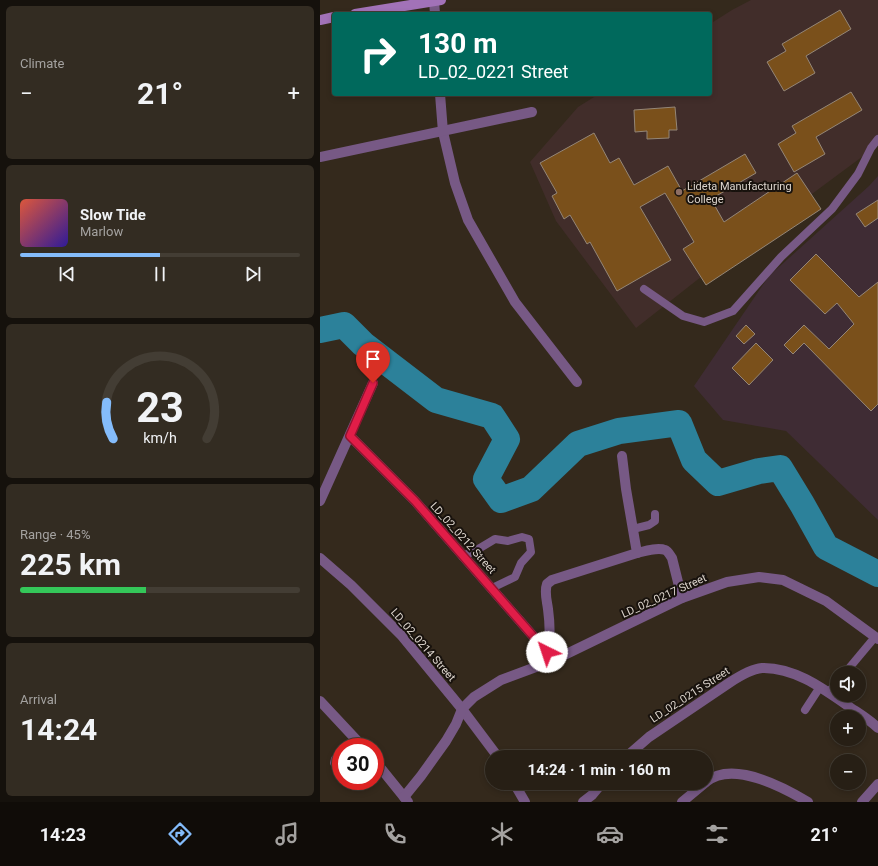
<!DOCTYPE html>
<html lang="en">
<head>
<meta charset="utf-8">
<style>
  :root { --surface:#271f15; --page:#332c22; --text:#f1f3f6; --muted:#a4a2a0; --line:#433d34; --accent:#84bcfb }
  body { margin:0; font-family:Roboto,sans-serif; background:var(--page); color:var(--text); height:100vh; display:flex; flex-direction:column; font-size:15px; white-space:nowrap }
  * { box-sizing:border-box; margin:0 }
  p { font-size:13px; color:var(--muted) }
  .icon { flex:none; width:22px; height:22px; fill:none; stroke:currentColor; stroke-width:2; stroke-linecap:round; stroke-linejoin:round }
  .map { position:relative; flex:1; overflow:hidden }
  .panel { display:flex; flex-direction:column; gap:6px; padding:6px; background:#15110c; width:320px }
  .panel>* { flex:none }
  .banner { position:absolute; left:12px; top:12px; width:380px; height:84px; border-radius:4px; box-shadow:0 2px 6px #0003,0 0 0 1px var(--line); background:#00695c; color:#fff; overflow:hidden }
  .fabs { position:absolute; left:510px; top:666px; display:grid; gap:8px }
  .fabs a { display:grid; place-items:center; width:36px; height:36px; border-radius:50%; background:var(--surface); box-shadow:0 2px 6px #0003,0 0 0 1px var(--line); font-size:20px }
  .speed { position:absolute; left:12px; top:738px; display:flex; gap:8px; font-size:20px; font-weight:700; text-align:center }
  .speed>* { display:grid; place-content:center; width:52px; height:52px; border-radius:50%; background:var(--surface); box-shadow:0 2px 6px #0003,0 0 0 1px var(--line); line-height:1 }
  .speed .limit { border:6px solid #d22; background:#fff; color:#111 }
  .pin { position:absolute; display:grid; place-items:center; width:34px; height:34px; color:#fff; margin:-41px -17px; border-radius:50% 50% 50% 0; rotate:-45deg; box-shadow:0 0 4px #0007 }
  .pin .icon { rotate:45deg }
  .me { position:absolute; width:44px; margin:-22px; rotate:319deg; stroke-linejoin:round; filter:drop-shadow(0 0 3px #0008) }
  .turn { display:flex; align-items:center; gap:14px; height:84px; padding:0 20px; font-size:18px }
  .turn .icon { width:52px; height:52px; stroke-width:2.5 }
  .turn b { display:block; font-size:28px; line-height:34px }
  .big { font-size:30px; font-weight:700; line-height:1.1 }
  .panel .widget { flex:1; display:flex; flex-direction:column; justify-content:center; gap:6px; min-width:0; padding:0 14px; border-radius:6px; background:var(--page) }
  .panel .dial { align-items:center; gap:0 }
  .dial svg { height:104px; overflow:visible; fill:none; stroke:var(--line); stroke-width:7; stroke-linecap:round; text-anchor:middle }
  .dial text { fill:var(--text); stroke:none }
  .song { display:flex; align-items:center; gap:12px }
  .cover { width:48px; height:48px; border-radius:6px; background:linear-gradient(135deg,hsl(10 70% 55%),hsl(250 70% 35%)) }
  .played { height:4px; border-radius:2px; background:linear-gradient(90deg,var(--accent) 50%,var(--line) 50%) }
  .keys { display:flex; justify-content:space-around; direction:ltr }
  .heat { display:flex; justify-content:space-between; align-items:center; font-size:22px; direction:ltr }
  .charge { height:6px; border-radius:3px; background:linear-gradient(90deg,#34c759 45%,var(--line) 0) }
  .trip { position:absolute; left:165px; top:750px; width:228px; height:40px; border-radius:20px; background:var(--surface); box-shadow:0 2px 6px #0003,0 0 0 1px var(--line); font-weight:700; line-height:40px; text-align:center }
  .tab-bar { display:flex; height:64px; justify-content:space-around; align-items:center; background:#100c08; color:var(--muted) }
  .tab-bar .icon { width:28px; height:28px }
  .tab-bar .current { color:var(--accent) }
  .tab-bar b { font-size:18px; color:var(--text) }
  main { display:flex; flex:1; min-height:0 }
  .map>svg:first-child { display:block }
</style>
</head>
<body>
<main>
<section class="panel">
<div class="widget"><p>Climate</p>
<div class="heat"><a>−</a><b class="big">21°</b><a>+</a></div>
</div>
<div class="widget">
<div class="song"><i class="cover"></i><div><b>Slow Tide</b><p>Marlow</p></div></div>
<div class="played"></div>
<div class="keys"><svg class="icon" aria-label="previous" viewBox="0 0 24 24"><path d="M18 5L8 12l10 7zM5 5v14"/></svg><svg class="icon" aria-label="pause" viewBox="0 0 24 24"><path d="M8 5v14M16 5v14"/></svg><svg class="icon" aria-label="next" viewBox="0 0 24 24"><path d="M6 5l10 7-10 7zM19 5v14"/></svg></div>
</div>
<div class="widget dial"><svg viewBox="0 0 100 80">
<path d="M14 69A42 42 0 1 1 86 69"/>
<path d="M14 69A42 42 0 0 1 9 41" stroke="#84bcfb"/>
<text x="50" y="56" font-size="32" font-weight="700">23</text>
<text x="50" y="72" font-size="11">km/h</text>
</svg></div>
<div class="widget"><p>Range · 45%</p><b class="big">225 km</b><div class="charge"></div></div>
<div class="widget"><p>Arrival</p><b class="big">14:24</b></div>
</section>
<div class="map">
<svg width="558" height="802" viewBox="0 0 558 802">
  <rect width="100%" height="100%" fill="#34291c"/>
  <!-- industrial -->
  <path fill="#3f2c34" d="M558,176V520L466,431L403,420L374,386L449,276L549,186Z"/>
  <!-- education -->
  <path fill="#412d2a" d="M431,0H558V145L400,262L316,328L236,221L210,162L258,107L279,94H390V24L412,10Z"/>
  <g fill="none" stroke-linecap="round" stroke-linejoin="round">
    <!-- river -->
    <path stroke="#2c819a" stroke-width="26" d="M0,330L24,325L43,344L116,400L172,416L187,439L166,479L181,500L211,489L258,444L299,431L359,423L374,460L398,483L439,471L460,468L482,504L506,547L558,574"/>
  </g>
  <!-- building -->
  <g fill="#7a501b" stroke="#948677">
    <path d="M520,10L531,29L486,56L495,73L464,91L447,62L466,51L462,44Z"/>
    <path d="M531,92L542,110L496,137L505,154L474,172L458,144L476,133L472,126Z"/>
    <path d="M355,107L357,130H349V138L327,139V131L315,132L314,110Z"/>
    <path d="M274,133L290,163L299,158L314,185L348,166L362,191L425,154L436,173L391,199L404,222L477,173L501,209L386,285L363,249L374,242L345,193L320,207L351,260L297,291L270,242L267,244L250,215L244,219L232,196L237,193L220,163Z"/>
    <path d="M558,200V218L545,227L536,214Z"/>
    <path d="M496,254L539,297L558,282V404L551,411L484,343L473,354L464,345L484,325L509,349L534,324L517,303L505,314L470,280Z"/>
    <path d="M426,325L435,334L424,344L416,336Z"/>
    <path d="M436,343L453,360L429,385L412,368Z"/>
  </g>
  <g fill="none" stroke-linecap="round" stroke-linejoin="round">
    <!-- lane -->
    <g stroke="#775985" stroke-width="8">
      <path d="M324,289L363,316L384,322L413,311L461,257L512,209L538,174L551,148L558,139"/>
      <path d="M313,529L329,525L335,521V514"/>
      <path d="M142,556L155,551L175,539L188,541L202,537L209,539L211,552L201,563L195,577L172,588"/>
      <path d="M525,673L555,637"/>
      <path d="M508,693L517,682"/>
      <path d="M485,710L500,687"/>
      <path d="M21,753L15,759L14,763L21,771"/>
    </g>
    <!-- street -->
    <g stroke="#775985" stroke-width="10">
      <path d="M114,1L115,14"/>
      <path d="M120,94L123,132L135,183L148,220L195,302L257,382"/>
      <path d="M0,157L212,112"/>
      <path d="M30,436L95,501L227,652L232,661"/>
      <path d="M0,501L53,383"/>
      <path d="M317,553C325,551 338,547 345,550C348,551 350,555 352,558L362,598"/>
      <path d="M0,558L31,585L82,636L142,709L178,757"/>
      <path d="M227,652C231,638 230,624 228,609C227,601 224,592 227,584L232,580L317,553L306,489L302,456"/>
      <path d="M0,701L43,747"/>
      <path d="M306,757L329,737L409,683C418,677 431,669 442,668C475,667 505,690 531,708C540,714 550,720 558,728"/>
      <path d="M55,761L88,802"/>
      <path d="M386,782C412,760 463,787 488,802"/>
      <path d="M194,783L205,802"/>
      <path d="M84,797L101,776L126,741L136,724L142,709L154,697L181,680L232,661L362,598L407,582L439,577L463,580L506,601L558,639"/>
      <path d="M263,802L272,795L282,783"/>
      <path d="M362,802L385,783"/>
      <path d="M542,802L558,784"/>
    </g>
    <!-- secondary -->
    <g stroke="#a272b8" stroke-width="10">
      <path d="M35,14L121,0"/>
      <path d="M0,20L14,17"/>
    </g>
  </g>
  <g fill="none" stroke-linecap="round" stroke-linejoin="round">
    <!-- route casing -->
    <g stroke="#92132f" stroke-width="10">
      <path id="route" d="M53,383L30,436L95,501L227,652"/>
    </g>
    <!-- route -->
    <use href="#route" stroke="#e11d48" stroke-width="7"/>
  </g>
  <!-- markers -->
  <circle fill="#8d6e63" stroke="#18120d" stroke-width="1.5" cx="359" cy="192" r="4"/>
  <g text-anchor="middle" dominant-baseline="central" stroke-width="4" stroke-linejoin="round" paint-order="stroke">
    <!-- poi labels -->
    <g font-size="11" fill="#ddd5cd" stroke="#18120d" text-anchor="start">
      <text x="367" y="186">Lideta Manufacturing<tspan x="367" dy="13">College</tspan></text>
    </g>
    <!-- street labels -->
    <g font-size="11" fill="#ddd5cd" stroke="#18120d">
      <text transform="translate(143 538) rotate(48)">LD_02_0212 Street</text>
      <text transform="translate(344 596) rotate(-24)">LD_02_0217 Street</text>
      <text transform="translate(103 645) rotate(49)">LD_02_0214 Street</text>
      <text transform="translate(370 695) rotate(-33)">LD_02_0215 Street</text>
    </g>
  </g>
</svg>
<div class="fabs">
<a><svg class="icon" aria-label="sound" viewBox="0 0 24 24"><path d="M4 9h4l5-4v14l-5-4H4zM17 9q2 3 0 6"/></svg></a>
<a>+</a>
<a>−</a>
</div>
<div class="speed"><div class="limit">30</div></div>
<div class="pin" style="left:53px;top:383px;background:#d93025"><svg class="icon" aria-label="arrive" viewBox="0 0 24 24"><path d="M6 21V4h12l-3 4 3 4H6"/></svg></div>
<svg class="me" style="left:227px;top:652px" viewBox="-20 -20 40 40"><circle r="19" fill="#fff"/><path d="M0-13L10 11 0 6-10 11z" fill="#e11d48"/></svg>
<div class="trip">14:24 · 1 min · 160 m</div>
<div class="banner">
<div class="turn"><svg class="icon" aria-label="right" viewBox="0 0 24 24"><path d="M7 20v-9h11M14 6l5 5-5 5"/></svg><div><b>130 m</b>LD_02_0221 Street</div></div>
</div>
</div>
</main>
<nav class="tab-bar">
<b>14:23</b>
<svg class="icon current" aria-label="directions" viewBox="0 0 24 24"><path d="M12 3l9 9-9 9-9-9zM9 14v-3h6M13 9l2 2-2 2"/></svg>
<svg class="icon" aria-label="music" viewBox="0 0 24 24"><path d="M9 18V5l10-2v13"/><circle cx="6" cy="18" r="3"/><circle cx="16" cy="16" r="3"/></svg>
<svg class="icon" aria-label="phone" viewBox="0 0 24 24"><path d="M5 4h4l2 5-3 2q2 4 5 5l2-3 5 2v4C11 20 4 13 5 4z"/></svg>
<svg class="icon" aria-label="climate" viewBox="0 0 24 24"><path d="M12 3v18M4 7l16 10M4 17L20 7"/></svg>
<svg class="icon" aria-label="car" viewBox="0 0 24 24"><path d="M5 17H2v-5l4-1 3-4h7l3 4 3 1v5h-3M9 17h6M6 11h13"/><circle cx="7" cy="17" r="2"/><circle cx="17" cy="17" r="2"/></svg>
<svg class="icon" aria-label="filters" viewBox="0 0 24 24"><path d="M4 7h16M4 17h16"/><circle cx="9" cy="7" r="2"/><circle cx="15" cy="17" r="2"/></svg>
<b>21°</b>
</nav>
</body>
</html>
